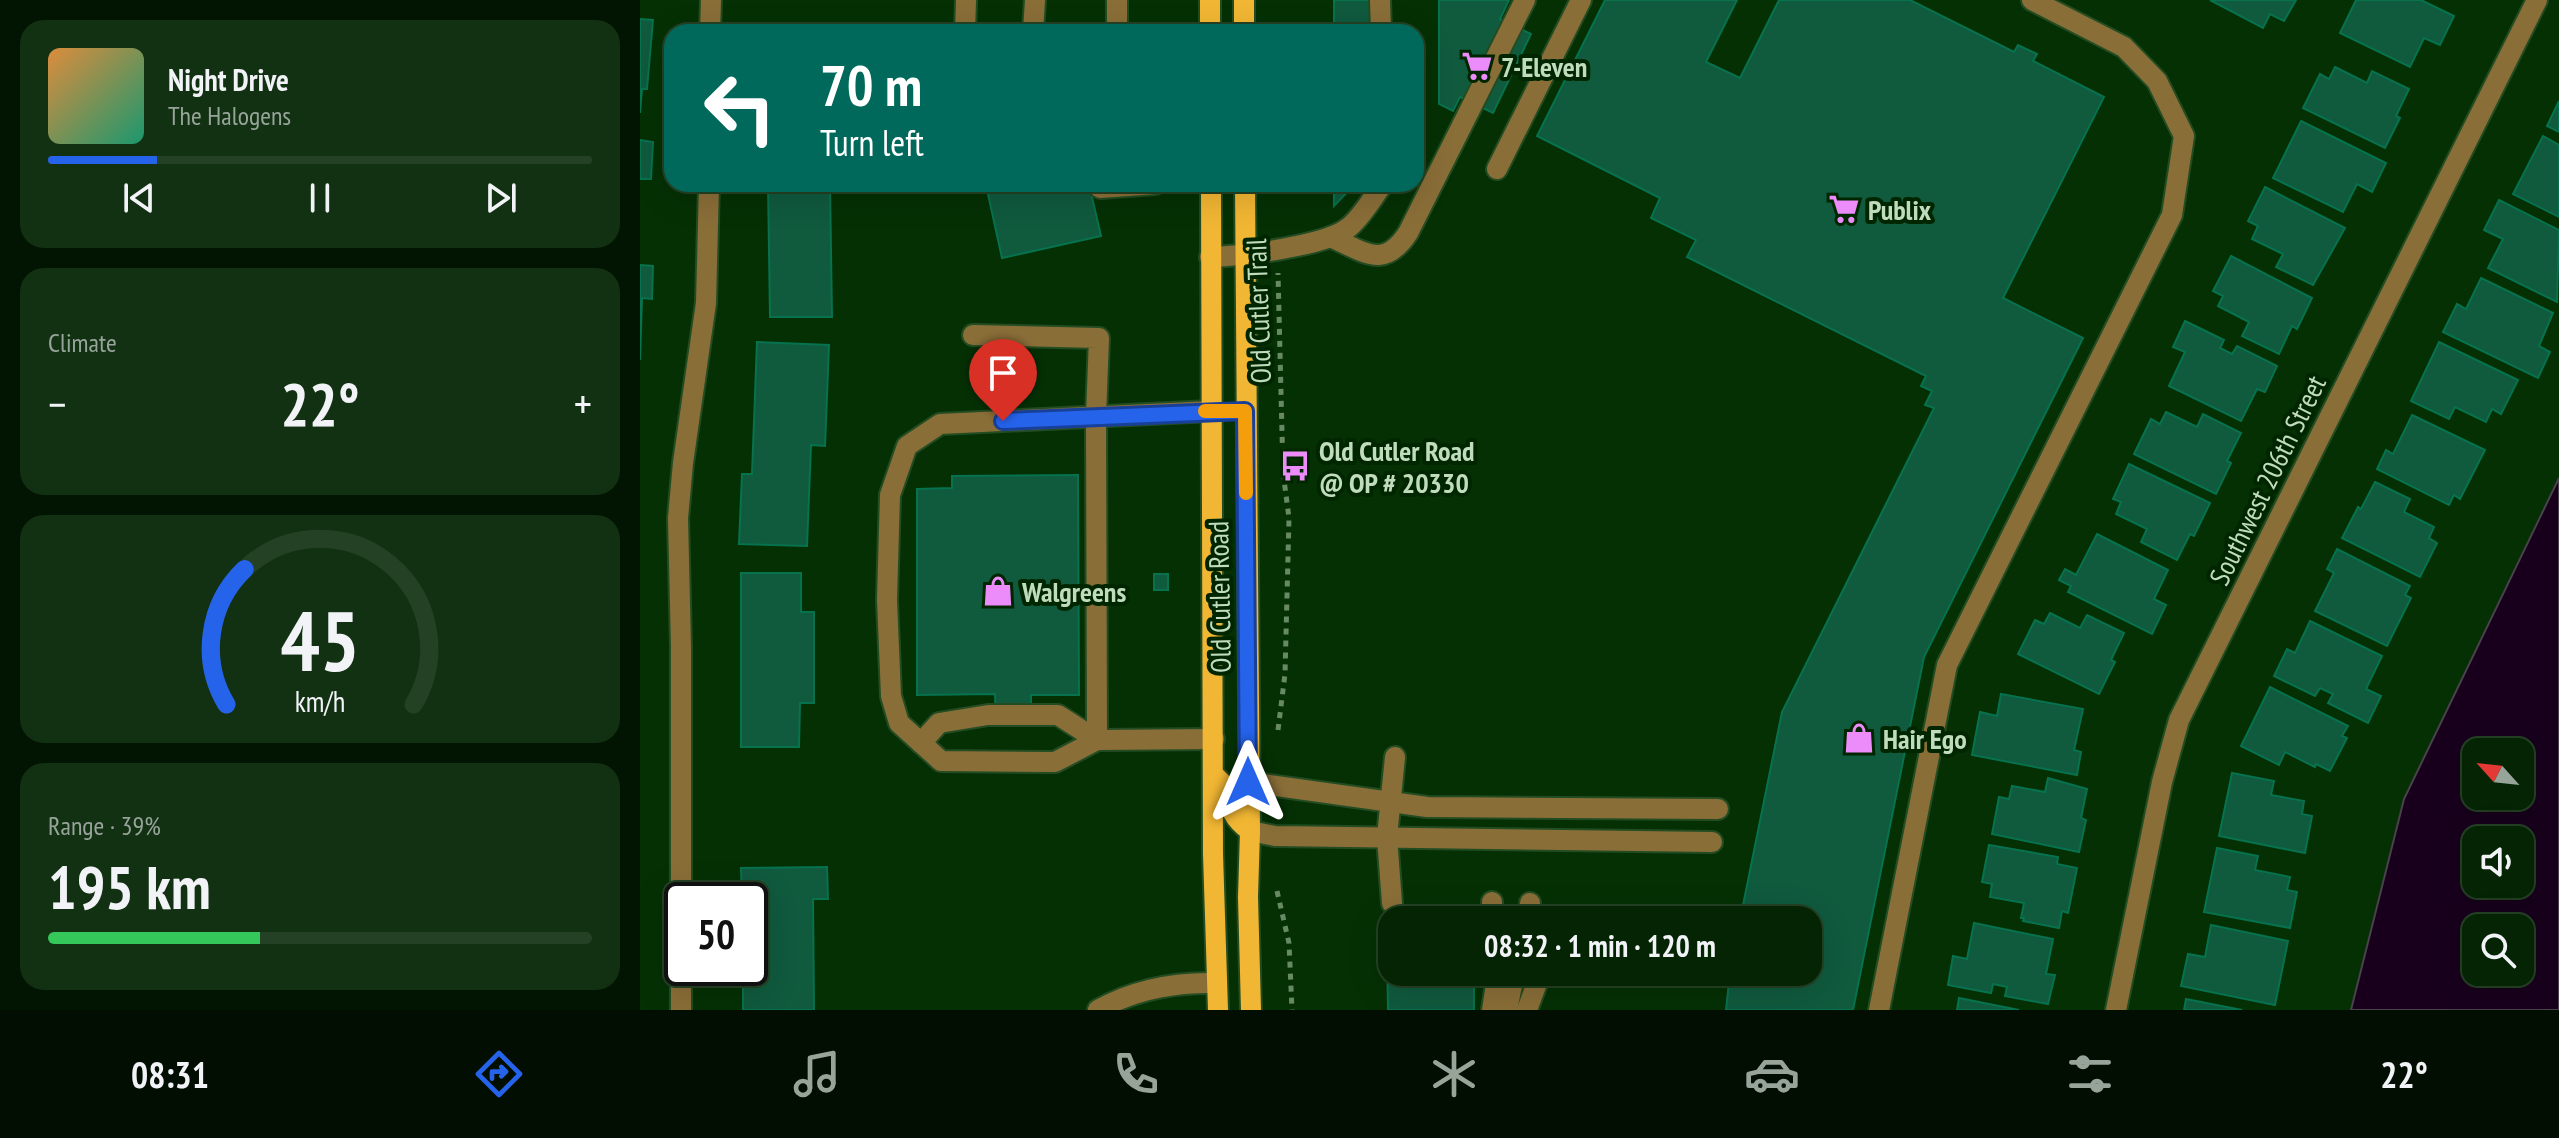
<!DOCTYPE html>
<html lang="en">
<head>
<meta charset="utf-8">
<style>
  :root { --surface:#042403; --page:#123012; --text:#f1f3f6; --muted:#97a49a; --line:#254125; --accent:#2563eb }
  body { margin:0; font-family:"PT Sans Narrow",sans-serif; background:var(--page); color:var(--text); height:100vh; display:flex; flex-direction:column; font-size:30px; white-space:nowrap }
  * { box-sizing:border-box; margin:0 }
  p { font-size:26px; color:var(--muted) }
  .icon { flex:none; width:44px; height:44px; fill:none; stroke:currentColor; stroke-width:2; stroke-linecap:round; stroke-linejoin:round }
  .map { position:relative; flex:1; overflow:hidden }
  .details { display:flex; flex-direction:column; gap:20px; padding:20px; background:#021402; width:640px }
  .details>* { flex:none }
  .banner { position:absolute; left:24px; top:24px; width:760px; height:168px; border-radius:24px; box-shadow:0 8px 32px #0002,0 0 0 2px var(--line); background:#00695c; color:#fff; overflow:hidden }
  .needle { width:52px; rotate:297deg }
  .fabs { position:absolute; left:1822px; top:738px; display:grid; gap:16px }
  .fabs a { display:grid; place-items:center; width:72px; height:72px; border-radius:16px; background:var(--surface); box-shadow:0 8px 32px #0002,0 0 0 2px var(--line); font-size:40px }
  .speed { position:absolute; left:24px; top:882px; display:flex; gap:16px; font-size:40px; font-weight:700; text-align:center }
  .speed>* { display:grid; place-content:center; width:104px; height:104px; border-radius:50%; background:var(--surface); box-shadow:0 8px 32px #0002,0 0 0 2px var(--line); line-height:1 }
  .speed .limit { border:4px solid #111; border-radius:12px; background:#fff; color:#111 }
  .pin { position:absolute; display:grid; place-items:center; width:68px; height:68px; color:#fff; margin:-82px -34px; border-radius:50% 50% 50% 0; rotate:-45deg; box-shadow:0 0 8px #0007 }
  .pin .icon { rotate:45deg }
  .me { position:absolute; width:88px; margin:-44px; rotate:0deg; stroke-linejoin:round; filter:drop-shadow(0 0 6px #0008) }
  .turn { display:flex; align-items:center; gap:28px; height:168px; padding:0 24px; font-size:36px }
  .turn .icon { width:104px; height:104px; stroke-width:2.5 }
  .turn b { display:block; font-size:56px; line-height:68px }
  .big { font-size:60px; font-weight:700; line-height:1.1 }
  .details .widget { flex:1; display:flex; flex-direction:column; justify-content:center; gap:12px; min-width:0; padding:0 28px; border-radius:24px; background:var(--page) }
  .details .dial { align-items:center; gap:0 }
  .dial svg { height:208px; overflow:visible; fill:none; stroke:var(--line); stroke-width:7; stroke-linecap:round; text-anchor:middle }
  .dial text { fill:var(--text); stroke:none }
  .song { display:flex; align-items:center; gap:24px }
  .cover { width:96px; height:96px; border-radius:12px; background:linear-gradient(135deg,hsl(30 70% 55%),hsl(160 70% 35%)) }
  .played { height:8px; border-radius:4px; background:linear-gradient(90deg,var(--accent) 20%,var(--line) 20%) }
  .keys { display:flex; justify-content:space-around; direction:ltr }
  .heat { display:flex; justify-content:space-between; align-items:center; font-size:44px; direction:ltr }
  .charge { height:12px; border-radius:6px; background:linear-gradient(90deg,#34c759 39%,var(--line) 0) }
  .trip { position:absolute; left:738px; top:906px; width:444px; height:80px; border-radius:24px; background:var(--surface); box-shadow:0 8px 32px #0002,0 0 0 2px var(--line); font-weight:700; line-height:80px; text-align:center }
  .tab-bar { display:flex; height:128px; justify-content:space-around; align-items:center; background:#020e01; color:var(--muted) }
  .tab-bar .icon { width:56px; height:56px }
  .tab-bar .current { color:var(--accent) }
  .tab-bar b { font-size:36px; color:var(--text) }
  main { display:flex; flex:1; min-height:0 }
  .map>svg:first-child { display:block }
</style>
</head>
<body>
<main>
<section class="details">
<div class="widget">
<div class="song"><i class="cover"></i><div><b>Night Drive</b><p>The Halogens</p></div></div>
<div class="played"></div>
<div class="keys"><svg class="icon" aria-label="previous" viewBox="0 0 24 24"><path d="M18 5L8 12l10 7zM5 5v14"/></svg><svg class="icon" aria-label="pause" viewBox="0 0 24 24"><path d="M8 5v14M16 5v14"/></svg><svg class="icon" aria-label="next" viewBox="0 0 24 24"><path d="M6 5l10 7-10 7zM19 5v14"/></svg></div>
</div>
<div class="widget"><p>Climate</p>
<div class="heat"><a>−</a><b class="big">22°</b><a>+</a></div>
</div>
<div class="widget dial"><svg viewBox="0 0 100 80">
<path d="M14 69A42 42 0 1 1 86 69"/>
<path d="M14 69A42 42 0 0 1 21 17" stroke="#2563eb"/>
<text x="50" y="56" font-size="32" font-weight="700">45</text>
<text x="50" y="72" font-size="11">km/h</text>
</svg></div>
<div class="widget"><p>Range · 39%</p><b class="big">195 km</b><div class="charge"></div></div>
</section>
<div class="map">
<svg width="1919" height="1010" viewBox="0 0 1919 1010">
  <rect width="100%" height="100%" fill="#053004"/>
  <!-- water -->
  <path fill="#18001c" stroke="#4a424c" stroke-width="2" fill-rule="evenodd" d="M1919,478V1010H1711L1764,799ZM1836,752H1880V796H1836ZM1836,840H1880V884H1836ZM1836,928H1880V972H1836Z"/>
  <!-- building -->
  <g fill="#105a3e" stroke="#07724e" stroke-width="2">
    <rect x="694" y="0" width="36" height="32"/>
    <path d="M799,0H869L860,19L891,34L853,113L820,97L813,111L799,104Z"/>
    <path d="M965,0H1097L1066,62L1100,78L1139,0H1270L1374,52L1378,45L1397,54L1393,61L1464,97L1363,298L1443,338L1284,657L1213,1010H1086L1090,972H1168V920H1100L1142,712L1294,408L1285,405L1292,391L1281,386L1286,376L1047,257L1056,240L1011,218L1020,198L897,136Z"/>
    <path d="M1570,0H1656L1644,21L1630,14L1623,28Z"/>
    <path d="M1716,0H1781L1814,16L1800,45L1784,38L1770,67L1700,33Z"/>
    <path d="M0,19L13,20L7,89H2L0,113Z"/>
    <path d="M1695,67L1727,83L1732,71L1769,89L1756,116L1760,118L1745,148L1663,108L1680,74L1689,79Z"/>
    <path d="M1919,101V132L1907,126Z"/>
    <path d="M1661,121L1746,163L1732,192L1717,184L1703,212L1633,178Z"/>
    <path d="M1903,136L1919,145V217L1873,194Z"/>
    <path d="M0,140L13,142L11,179H0Z"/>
    <path d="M128,184H190L192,317H130Z"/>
    <path d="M449,184L461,236L362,258L346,185Z"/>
    <path d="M694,184H715L694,206Z"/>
    <path d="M1625,187L1705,228L1673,285L1636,267L1643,254L1612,239L1618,226L1608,221Z"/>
    <path d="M1859,200L1919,230L1917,302L1848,268L1863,239L1844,230Z"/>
    <path d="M1591,256L1672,298L1657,329L1652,326L1639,354L1602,336L1609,322L1578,306L1583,296L1573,291Z"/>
    <path d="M0,265L13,266L12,299L2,298L0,360Z"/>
    <path d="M1841,278L1913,313L1899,346L1910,352L1898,378L1803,332L1817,304L1826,309Z"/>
    <path d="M1545,321L1584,340L1580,348L1592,354L1597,346L1637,366L1625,392L1617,389L1601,421L1529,386L1545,352L1533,347Z"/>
    <path d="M117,342L189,345L185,446L171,445L167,546L99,544L102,474H112Z"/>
    <path d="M1799,342L1878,380L1861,414L1852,409L1846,422L1815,407L1809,419L1771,401Z"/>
    <path d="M1526,412L1557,427L1563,414L1601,433L1587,461L1591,463L1576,494L1494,454L1511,419L1520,424Z"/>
    <path d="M1772,415L1845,450L1820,499L1814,495L1809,505L1737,469L1746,450L1753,454Z"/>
    <path d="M1489,464L1570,503L1554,536L1550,534L1537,560L1501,542L1507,529L1476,514L1481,502L1473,499Z"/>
    <path d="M438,475L439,695H391V724H356L355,694L277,695V489L312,488V476Z"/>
    <path d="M1735,482L1770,499L1764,512L1794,527L1789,538L1797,543L1780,577L1702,538L1718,507L1721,509Z"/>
    <path d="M1457,534L1528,570L1514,599L1526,605L1512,634L1428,592L1431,586L1419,580L1425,569L1436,575Z"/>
    <path d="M1697,549L1770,586L1765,595L1771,598L1747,646L1675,611L1694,573L1687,569Z"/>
    <path d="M101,573H161V612H174V703H160L159,747H101Z"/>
    <rect x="514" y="574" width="14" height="16"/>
    <path d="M1410,613L1440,628L1447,615L1484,633L1471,660L1475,662L1459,694L1378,654L1395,620L1404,624Z"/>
    <path d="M1670,621L1742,656L1726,689L1741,696L1728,723L1688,703L1693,694L1680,688L1675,696L1634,676L1647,649L1655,653Z"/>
    <path d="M1630,687L1708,726L1702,736L1707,738L1690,771L1676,764L1675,767L1645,752L1639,765L1601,746Z"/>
    <path d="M1361,694L1443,709L1434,750L1441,752L1437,775L1332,755L1340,712L1357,716Z"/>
    <path d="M1592,773L1634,781L1631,795L1664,801L1662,814L1672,816L1665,853L1579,836Z"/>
    <path d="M1408,778L1447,789L1441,818L1446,820L1439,852L1352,834L1359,797L1369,799L1372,786L1405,792Z"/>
    <path d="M1349,845L1418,857L1417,864L1437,868L1428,913L1422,911L1419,928L1383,921L1384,918H1381L1384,903L1350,897L1352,884L1342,882Z"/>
    <path d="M1577,848L1618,856L1615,870L1650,877L1647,890L1657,892L1650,928L1564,912Z"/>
    <path d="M187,867L188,899H173L174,1010H103V968H110V900H102L101,868Z"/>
    <path d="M1334,923L1413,939L1406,974L1415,975L1408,1004L1365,996L1367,987L1353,984L1351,993L1308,985L1313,956L1327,959Z"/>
    <path d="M1571,925L1648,941L1635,1005L1541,986L1548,954L1565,957Z"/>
    <path d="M747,950H752V972H902V983L872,985L834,983V1010H748Z"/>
    <path d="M1319,998L1379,1010H1317Z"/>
    <path d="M1546,999L1602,1010H1544Z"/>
  </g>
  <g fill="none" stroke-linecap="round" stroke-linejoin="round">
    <!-- minor casing -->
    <g stroke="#234c22" stroke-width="24">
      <g id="minor">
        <path d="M740,0L741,32"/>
        <path d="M70,32L71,0"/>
        <path d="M325,32L326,0"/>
        <path d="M393,32L395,0"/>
        <path d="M477,32V0"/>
        <path d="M857,169L941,0"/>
        <path d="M460,188L515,184"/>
        <path d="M690,237C724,251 743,271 768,233L885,0"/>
        <path d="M570,257C601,256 685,246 708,228C722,217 733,197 743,184"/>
        <path d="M333,335L459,338L456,416L457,740"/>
        <path d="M572,411L300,424L267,446L250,495L247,600L251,696L259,723L301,761L415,762L457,740L574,739"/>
        <path d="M281,743L299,723L348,715H418L457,740"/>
        <path d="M608,782L787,807L1078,809"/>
        <path d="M610,831L635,836L1072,842"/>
        <path d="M852,902L853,920"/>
        <path d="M752,903L747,837L755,757"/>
        <path d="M890,903L891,920"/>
        <path d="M41,1010V647L38,518L43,463L66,303L69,184"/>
        <path d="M458,1010C495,989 534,982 576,983"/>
        <path d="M852,1010L856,984"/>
        <path d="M867,1010L872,985"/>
        <path d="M887,1010L897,983"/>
        <path d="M1239,1010L1307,665L1532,215L1544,136L1517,81L1484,47L1392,0"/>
        <path d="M1476,1010L1522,782L1539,720L1897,0"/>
      </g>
    </g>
    <!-- major casing -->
    <g stroke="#234c22" stroke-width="24">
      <g id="major">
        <path d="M570,0V32"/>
        <path d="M604,0V32"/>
        <path d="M571,184L573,854L578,1010"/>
        <path d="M605,184L610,831L608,897L611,1010"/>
        <path d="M573,774L589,790C588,809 595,820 610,831"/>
      </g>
    </g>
    <!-- path -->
    <g stroke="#678a65" stroke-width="5" stroke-dasharray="6 6" stroke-linecap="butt">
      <path d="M638,730L645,674L649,518L643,472L638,273"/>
      <path d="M637,891L649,943L652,1010"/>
    </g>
    <!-- minor -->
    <use href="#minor" stroke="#8a6e38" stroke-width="20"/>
    <!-- major -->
    <use href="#major" stroke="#f1b633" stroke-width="20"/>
  </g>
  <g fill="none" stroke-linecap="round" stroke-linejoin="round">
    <!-- route casing -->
    <g stroke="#184099" stroke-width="20">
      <path id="route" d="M363,421L605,411L608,782"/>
    </g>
    <!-- route -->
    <use href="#route" stroke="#2563eb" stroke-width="14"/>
    <!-- slow -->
    <path stroke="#f59e0b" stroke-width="14" d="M565,411H605L606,493"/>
  </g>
  <!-- icons -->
  <defs>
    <g id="supermarket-bare" transform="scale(2.4)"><path d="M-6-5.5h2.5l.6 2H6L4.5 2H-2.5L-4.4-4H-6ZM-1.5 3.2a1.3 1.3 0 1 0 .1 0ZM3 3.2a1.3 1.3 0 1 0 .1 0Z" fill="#ec8cfa" stroke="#002600" stroke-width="2.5" paint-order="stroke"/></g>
    <g id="bus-bare" transform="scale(2.4)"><path d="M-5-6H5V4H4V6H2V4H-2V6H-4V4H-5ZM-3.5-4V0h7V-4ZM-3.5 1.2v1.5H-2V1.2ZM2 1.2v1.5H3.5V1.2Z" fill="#ec8cfa" stroke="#002600" stroke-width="2.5" paint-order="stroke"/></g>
    <g id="shop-bare" transform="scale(2.4)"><path d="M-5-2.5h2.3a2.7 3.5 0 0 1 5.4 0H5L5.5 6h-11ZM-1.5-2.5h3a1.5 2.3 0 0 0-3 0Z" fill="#ec8cfa" stroke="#002600" stroke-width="2.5" paint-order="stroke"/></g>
  </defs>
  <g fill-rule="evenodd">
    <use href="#supermarket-bare" x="837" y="66"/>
    <use href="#supermarket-bare" x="1204" y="209"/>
    <use href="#bus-bare" x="655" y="466"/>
    <use href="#shop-bare" x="358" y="591"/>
    <use href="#shop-bare" x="1219" y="738"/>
  </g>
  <g text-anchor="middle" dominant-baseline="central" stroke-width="8" stroke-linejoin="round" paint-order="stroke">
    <!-- poi labels -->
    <g font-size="28" font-weight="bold" fill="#c0dcbd" stroke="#002600" text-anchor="start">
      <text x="861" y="66">7-Eleven</text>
      <text x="1228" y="209">Publix</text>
      <text x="679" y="450">Old Cutler Road<tspan x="679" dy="32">@ OP # 20330</tspan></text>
      <text x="382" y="591">Walgreens</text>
      <text x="1243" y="738">Hair Ego</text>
    </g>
    <!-- street labels -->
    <g font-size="28" fill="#c0dcbd" stroke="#002600">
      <text transform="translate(618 311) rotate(-92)">Old Cutler Trail</text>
      <text transform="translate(1627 480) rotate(-64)">Southwest 206th Street</text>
      <text transform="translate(579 597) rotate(-91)">Old Cutler Road</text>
    </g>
  </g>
</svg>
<div class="fabs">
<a><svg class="needle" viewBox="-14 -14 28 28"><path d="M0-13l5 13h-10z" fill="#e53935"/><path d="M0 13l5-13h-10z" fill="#97a49a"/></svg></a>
<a><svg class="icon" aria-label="sound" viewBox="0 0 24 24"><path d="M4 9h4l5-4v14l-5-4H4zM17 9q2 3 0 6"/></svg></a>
<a><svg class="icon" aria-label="search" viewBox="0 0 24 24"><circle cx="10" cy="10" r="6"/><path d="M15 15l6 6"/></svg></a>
</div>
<div class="speed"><div class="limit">50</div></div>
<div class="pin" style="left:363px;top:421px;background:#d93025"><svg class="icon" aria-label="arrive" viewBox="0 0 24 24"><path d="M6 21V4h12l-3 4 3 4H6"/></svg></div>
<svg class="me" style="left:608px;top:782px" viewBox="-20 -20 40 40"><path d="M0-17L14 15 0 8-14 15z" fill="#2563eb" stroke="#fff" stroke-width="4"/></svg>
<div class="trip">08:32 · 1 min · 120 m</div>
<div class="banner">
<div class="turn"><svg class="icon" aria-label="left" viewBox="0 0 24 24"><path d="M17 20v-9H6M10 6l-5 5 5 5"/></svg><div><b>70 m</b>Turn left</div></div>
</div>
</div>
</main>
<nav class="tab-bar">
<b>08:31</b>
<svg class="icon current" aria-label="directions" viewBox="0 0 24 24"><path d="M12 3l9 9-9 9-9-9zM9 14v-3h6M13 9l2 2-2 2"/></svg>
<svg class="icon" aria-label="music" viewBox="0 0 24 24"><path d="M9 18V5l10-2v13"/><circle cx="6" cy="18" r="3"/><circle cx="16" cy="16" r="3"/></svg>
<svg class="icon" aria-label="phone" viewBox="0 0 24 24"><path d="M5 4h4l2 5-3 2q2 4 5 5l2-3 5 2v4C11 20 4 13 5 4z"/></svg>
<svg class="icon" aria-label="climate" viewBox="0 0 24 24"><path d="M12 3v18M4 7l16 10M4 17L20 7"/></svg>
<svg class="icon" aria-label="car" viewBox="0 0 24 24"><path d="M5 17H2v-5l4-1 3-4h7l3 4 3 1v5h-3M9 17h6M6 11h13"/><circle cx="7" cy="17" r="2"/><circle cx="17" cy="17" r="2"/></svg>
<svg class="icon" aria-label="filters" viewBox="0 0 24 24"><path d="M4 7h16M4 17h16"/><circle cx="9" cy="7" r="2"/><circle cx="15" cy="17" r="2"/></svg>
<b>22°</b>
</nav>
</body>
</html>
